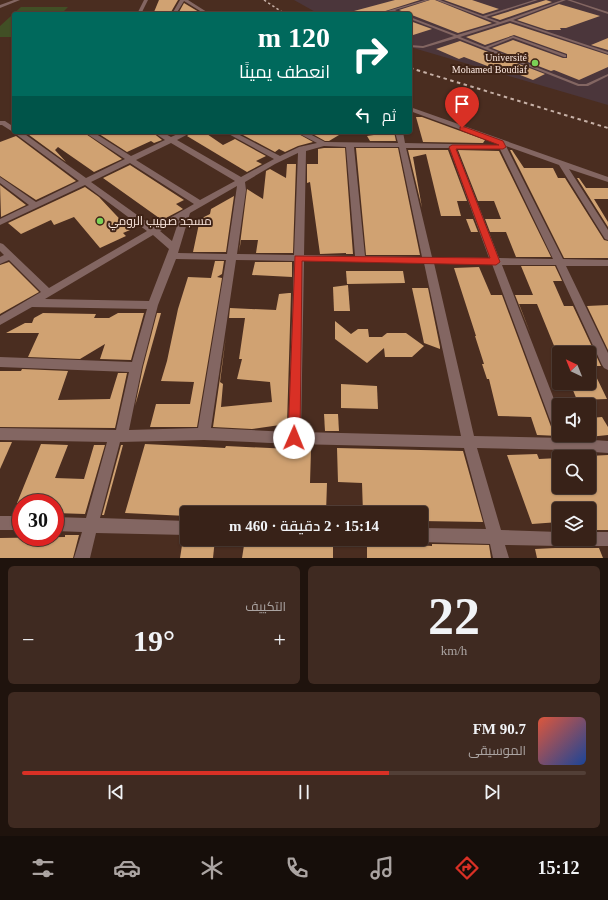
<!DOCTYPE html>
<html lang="ar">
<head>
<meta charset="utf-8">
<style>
  :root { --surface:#382218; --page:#3f2a21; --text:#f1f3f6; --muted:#aba4a2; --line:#523f37; --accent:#d93025 }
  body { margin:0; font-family:"Times New Roman",Cairo,serif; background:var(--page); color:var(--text); direction:rtl; height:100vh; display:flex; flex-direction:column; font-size:15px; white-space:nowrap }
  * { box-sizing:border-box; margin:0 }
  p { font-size:13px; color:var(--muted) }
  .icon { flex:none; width:22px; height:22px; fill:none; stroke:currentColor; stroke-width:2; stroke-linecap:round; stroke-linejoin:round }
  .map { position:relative; height:558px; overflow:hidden; direction:ltr }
  .sheet { display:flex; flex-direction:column; gap:8px; padding:8px; background:#1f130d; flex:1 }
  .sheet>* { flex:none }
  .top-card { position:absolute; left:12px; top:12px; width:400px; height:122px; border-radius:4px; box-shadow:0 1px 3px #0004,0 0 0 1px var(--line); direction:rtl; background:#00695c; color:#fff; overflow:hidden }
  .needle { width:26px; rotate:317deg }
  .fabs { position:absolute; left:552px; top:346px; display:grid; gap:8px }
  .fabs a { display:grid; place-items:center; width:44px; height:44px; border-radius:4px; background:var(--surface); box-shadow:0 1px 3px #0004,0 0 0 1px var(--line); font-size:20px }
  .speed { position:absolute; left:12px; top:494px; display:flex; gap:8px; font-size:20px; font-weight:700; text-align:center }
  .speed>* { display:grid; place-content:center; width:52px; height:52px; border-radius:50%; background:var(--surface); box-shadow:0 1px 3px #0004,0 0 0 1px var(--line); line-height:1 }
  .speed .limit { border:6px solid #d22; background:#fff; color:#111 }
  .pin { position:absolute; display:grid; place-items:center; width:34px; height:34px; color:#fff; margin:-41px -17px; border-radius:50% 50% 50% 0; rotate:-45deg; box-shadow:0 0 4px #0007 }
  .pin .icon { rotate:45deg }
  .me { position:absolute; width:44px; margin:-22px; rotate:1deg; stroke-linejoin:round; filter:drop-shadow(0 0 3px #0008) }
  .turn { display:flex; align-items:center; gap:14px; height:84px; padding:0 16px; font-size:18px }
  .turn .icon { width:52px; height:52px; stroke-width:2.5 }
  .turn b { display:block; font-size:28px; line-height:34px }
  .then { display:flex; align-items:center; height:38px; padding:0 16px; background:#0003; gap:8px; font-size:15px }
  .big { font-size:30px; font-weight:600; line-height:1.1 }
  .sheet .widget { flex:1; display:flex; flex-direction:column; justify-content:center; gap:6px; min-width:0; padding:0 14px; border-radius:6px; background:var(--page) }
  .sheet .dial { align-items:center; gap:0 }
  .dial b { font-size:52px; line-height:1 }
  .song { display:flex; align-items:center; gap:12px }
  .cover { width:48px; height:48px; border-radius:6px; background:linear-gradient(135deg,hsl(10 70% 55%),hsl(220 70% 35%)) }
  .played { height:4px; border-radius:2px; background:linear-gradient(90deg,var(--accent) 65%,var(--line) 65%) }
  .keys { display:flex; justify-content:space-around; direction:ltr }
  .heat { display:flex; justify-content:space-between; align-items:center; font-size:22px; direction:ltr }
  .sheet .tiles { flex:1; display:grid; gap:8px; grid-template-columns:1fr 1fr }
  .widget:last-child { grid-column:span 2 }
  .trip { position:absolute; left:180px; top:506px; width:248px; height:40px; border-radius:4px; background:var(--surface); box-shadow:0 1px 3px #0004,0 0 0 1px var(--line); font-weight:600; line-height:40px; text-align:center; direction:rtl }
  .tab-bar { display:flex; height:64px; justify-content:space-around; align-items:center; background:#160e0a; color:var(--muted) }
  .tab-bar .icon { width:28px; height:28px }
  .tab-bar .active { color:var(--accent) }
  .tab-bar b { font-size:18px; color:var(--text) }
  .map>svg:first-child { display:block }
</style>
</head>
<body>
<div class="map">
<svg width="608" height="558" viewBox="0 0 608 558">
  <rect width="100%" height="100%" fill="#4a2d20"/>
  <!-- education -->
  <path fill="#4b363b" d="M294,0H608V105L410,47V14H319Z"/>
  <!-- green -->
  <path fill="#414f25" d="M21,7H68L61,14H14V37H0V26Z"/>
  <!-- building -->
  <g fill="#d0a272">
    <path d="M159,0H178L171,12H154Z"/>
    <path d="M395,0H420L376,14H354V11Z"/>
    <path d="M430,0H435L492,23L458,33L399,10Z"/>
    <path d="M444,0H472L499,9L483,14Z"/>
    <path d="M546,0L552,2L500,20L491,17Z"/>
    <path d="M184,3L199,12L198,14H184L185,12H179Z"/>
    <path d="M559,4L600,16L566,28H560L561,30H547L517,20Z"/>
    <path d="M410,21L432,29L410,36Z"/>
    <path d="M510,23L608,55V67L579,80L554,70L551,71L492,48L513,40L563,58H567V54L514,35L485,45L466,37Z"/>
    <path d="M608,38V50L591,45Z"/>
    <path d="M460,41L545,74L533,80L500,67L495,69L464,57L459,59L436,49Z"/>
    <path d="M416,117H422L485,140L483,143L423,142Z"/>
    <path d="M25,132H83L122,159L94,172L58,147L55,150L66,162Z"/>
    <path d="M96,132H152L162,140L154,143L151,141L127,152Z"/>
    <path d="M193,132H204L223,145L235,139L266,156L256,161L262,164L247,172L187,136Z"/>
    <path d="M250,132H295L313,142L298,146L285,152L279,149L275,152L243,135Z"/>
    <path d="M309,132H344L329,141H325Z"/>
    <path d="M394,132L396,141H370L367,136Z"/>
    <path d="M16,136L76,181L36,200L0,176V142Z"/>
    <path d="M324,148H345L353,254H346V253L320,254L310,182L307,183V164H318V149Z"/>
    <path d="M356,148H398L420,255H366Z"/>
    <path d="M408,150H448L467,201H457L461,216H441L426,154L413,157L422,208Z"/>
    <path d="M458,150L499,151L551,257H516L506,232H490L485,219H501L494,201H478Z"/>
    <path d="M510,150H512L524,168H553L558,178H565L604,240L608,241V258H564Z"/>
    <path d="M287,164H296L293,253H256L258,240H241L239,252L247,189L263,199L266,171L270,169L286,178Z"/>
    <path d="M130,165L184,200L176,204L183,209L162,220L103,178Z"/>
    <path d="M577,178H579L586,188H608V199H594L608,222V227Z"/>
    <path d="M0,185L26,205L1,217Z"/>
    <path d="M85,187L99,197L130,230L123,233L126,236L100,248L74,217L54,225L51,220L21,234L8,223Z"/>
    <path d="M234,196L226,252H193L200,219L210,214L211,209Z"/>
    <path d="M466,219H473L478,232H471Z"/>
    <path d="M215,261H224L222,274L217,277L222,278L197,427H150L156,404H190L194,382L161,381L167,361L178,309L188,277L211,278Z"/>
    <path d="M9,262L39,292L0,314V265Z"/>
    <path d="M255,262H292V277L252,275Z"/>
    <path d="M521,266H555L562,281H553L564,306H573L601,366H591L607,399L577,400L570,383H589V353H557L537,304H519L531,335L515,295H533Z"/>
    <path d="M479,267L491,295H502L553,432L559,436L537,435L531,417L498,416L489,379H487L482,364H484L475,336H476L454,268Z"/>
    <path d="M346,271H403L405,283L347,284Z"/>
    <path d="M348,285L350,311H334L333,287Z"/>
    <path d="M412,288H428L440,347V349L424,343Z"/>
    <path d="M289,293H291L287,424L252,429L213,427L226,336L220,382L223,384L221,407L272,402L270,382L237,379L242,359H239L245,318H229L230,308L276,310L279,294Z"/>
    <path d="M608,305V350L587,306Z"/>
    <path d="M43,313L96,314L94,318H109L118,313H144L131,360L100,359L105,344L80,359L28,357L39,333H6L25,323H32L34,318Z"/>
    <path d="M157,313H161L135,406L143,367Z"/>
    <path d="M335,321L351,334L358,329H368L369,337H382L387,333H406L424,346L412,357H385L384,348L367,363L335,339Z"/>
    <path d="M22,369L68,371L58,400L110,399L118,373H127L115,428L0,427V371H21Z"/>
    <path d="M341,384L377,386L378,409L341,408Z"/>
    <path d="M324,414H338L339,431H325Z"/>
    <path d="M602,417L608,427V435L589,437V418Z"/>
    <path d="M0,442H12L0,469Z"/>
    <path d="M41,444L68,445L55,478L84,479L94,445H105L85,514L55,513V503H17Z"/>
    <path d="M145,444L225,448L226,446L311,450L310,483H327L326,513H187V516L125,513Z"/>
    <path d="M121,445H123L104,515H102Z"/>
    <path d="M337,448L463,451L483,522L421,521V513H363L362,483L338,482Z"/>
    <path d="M537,454L539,459L559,458V487H589V456L608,455V530H597L589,509H559V522L532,524L507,455Z"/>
    <path d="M65,535H79L73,558H0V538L65,537Z"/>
    <path d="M183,539H215L213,558H180Z"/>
    <path d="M245,539L333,543V558H242Z"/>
    <path d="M367,542L432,546V544L489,545L491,558H367Z"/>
    <path d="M555,548H599L603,558H537L535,549Z"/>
  </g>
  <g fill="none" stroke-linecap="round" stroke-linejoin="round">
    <!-- lane -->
    <g fill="#836662" fill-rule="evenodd">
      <path d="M425,0H429L395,10L402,14H399L392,11L381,14H377Z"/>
      <path d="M436,0H440L483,16L534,0H538L486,17L500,22L562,0H566L513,20L608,52V54L510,21L460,37L485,47L513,36L566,55V57H564L513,38L488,48L579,84H586L608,74V76L588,86H578L457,38L423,48L410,47V45L423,46L454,36L410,19V17L457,35L497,23Z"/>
      <path d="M567,0H571L608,12V14Z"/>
    </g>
    <!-- street -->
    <g fill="#836662" fill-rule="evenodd">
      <path d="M14,0H20L0,8V5Z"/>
      <path d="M144,0H148L141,14H137Z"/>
      <path d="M180,0H188L210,14H205L184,1L176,14H172Z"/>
      <path d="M410,107L608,177V182L569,169L608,230V240L605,239L559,165L506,146L563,259L608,260V266H566L608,353V370L604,368L602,365L556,265H502L559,412V434L554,432L553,428L492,264L434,263L474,436L565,438L608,441V453L565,450L477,448L501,530L559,532V539H566L564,544L559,546L505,545L509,558H493L490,544L421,542L416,540L415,539H421V528L486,529L464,448L294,444L204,440L120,442L100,518L187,521V535L96,533L90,558H74L82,532L55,531V517L86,518L107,442L0,440V428L116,430L129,372L0,367V357L132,362L147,309L32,307L0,325V316L41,292L9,260L0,264V257L4,255L0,251V243L3,244L49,288L147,231L85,185L0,225V219L29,205L0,183V177L36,202L79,181L13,132L2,125H0V121H5L14,127V132H22L86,178L125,159L84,132H93L131,156L165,140L153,132H162L171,137L182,132H192L177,140L241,177L274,159L225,132H234L280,156L299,147L317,143L296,132H306L325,142L398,143L395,132H403L405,143L498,145L497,143L410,111ZM171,143L235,181L200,200L136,160ZM324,146L346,147L355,256L304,255L306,151ZM354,147H399L422,257L365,256ZM406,148H449L489,258L432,257ZM456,148L500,149L553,259L499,258ZM298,153L294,255L237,254L246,190L245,182L275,164ZM130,163L194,204L154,227L91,182ZM237,186L227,254L178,253L190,213ZM179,220L172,241L160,231ZM153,235L169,249L149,301L45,299ZM176,259L226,260L198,428L129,430L142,367L158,305ZM236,260L294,261L288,432L211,428ZM304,261L424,263L461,436L301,432Z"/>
      <rect x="0" y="516" width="21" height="14"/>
      <path d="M589,532H608V546H582L577,544L575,539H589Z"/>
    </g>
    <!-- rail-far1 -->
    <path stroke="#c7b1a7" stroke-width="1.5" stroke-dasharray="2.5 2.5" stroke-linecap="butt" d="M264,0L285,14"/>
    <!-- rail -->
    <path stroke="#c7b1a7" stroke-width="2" stroke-dasharray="3.5 3.5" stroke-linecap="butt" d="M410,68L608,128"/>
  </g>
  <!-- route -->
  <path fill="#d93025" stroke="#8d1f18" d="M462,126L503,141L506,147L503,149H456L500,262L496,265L302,261L300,438L298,442L294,444L290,442L288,438L295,256L490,258L449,147L452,145H499L460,130V127Z"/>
  <!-- markers -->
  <g fill="#7ad156" stroke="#3f2316" stroke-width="1.5">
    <circle cx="535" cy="63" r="4"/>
    <circle cx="100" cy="221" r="4"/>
  </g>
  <g text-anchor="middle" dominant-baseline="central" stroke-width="4" stroke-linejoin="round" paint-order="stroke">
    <!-- far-poi labels -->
    <g font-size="10" fill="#fce8e0" stroke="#3f2316" text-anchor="end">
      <text x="527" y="57">Université<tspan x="527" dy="12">Mohamed Boudiaf</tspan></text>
    </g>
    <!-- poi labels -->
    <g font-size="12" fill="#fce8e0" stroke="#3f2316" text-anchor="start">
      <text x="108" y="221">مسجد صهيب الرومي</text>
    </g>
  </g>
</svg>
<div class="fabs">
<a><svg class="needle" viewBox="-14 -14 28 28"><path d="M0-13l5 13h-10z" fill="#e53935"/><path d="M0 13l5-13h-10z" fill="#aba4a2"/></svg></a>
<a><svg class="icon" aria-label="sound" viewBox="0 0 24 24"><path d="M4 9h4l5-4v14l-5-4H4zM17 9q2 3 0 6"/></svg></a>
<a><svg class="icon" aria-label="search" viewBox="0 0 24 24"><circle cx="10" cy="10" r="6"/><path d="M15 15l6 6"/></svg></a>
<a><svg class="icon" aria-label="layers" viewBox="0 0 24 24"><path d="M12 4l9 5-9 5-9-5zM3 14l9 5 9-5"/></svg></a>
</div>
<div class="speed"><div class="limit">30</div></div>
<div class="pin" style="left:462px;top:128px;background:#d93025"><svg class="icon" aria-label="arrive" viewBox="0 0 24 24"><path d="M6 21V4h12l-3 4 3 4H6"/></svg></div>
<svg class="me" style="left:294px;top:438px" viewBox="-20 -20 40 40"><circle r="19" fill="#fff"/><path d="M0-13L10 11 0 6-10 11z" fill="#d93025"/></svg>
<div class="trip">15:14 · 2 دقيقة · 460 m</div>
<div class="top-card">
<div class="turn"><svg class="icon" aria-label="right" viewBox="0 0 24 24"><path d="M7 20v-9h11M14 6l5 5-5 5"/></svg><div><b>120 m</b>انعطف يمينًا</div></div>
<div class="then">ثم<svg class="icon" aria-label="left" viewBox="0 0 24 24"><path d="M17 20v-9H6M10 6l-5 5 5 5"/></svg></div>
</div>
</div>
<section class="sheet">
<div class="tiles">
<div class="widget dial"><b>22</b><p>km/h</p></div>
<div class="widget"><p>التكييف</p>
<div class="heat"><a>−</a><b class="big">19°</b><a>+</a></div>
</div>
<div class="widget">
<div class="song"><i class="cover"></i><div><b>90.7 FM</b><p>الموسيقى</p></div></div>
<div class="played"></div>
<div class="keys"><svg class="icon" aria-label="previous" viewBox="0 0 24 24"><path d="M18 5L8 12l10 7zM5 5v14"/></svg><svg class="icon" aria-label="pause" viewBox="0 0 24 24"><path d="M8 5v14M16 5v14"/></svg><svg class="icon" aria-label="next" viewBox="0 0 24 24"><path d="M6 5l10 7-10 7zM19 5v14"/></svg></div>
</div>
</div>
</section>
<nav class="tab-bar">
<b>15:12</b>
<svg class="icon active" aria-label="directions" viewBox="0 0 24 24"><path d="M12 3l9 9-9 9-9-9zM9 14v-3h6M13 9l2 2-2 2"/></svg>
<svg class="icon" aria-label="music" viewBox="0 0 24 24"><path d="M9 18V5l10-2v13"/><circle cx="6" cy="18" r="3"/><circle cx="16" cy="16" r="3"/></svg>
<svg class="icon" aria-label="phone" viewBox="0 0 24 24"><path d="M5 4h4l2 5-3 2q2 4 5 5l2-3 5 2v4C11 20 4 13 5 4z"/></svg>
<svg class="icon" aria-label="climate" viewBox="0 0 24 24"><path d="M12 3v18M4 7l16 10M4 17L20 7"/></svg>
<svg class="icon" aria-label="car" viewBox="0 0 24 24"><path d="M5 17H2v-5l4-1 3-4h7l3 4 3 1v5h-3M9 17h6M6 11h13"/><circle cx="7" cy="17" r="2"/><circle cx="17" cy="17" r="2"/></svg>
<svg class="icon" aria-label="filters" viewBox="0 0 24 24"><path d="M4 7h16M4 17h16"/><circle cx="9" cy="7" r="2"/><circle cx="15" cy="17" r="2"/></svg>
</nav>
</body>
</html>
